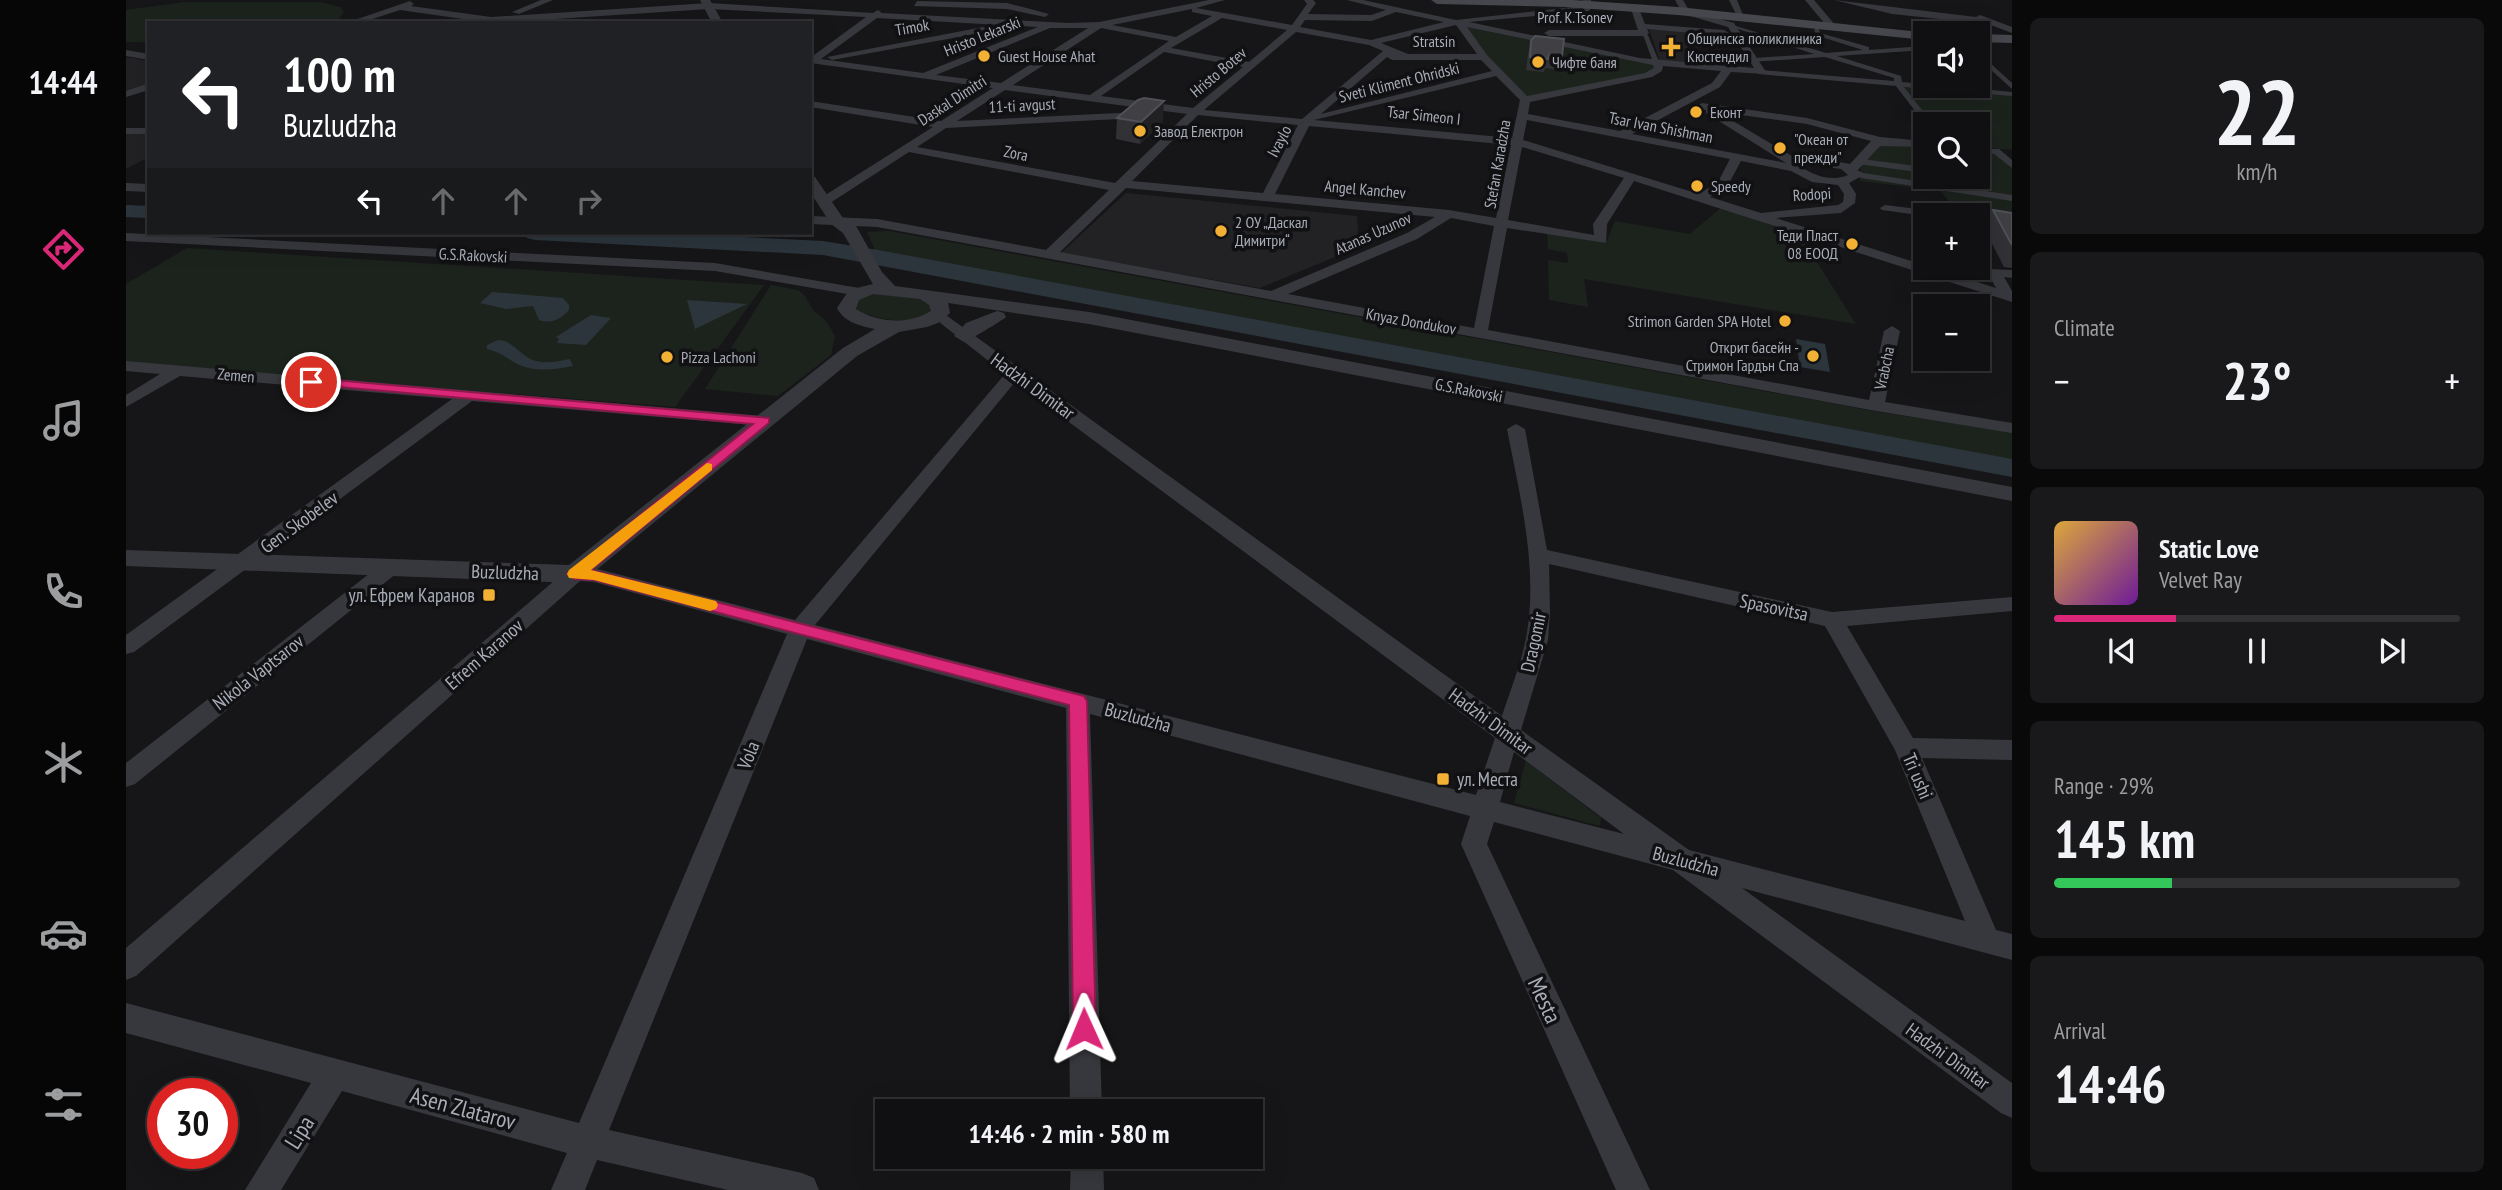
<!DOCTYPE html>
<html lang="en">
<head>
<meta charset="utf-8">
<style>
  :root { --surface:#101012; --page:#19191b; --text:#f1f3f6; --muted:#9c9d9f; --line:#303032; --accent:#db2777 }
  body { margin:0; font-family:"PT Sans Narrow",sans-serif; background:var(--page); color:var(--text); height:100vh; display:flex; flex-direction:column; font-size:26px; white-space:nowrap }
  * { box-sizing:border-box; margin:0 }
  p { font-size:23px; color:var(--muted) }
  .icon { flex:none; width:38px; height:38px; fill:none; stroke:currentColor; stroke-width:2; stroke-linecap:round; stroke-linejoin:round }
  .map { position:relative; flex:1; overflow:hidden }
  .side { display:flex; flex-direction:column; gap:18px; padding:18px; background:#09090a; width:490px }
  .side>* { flex:none }
  .banner { position:absolute; left:21px; top:21px; width:665px; height:214px; border-radius:0px; box-shadow:0 7px 28px #0002,0 0 0 2px var(--line); background:#202124; color:#fff; overflow:hidden }
  .fabs { position:absolute; left:1787px; top:21px; display:grid; gap:14px }
  .fabs a { display:grid; place-items:center; width:77px; height:77px; border-radius:0px; background:var(--surface); box-shadow:0 7px 28px #0002,0 0 0 2px var(--line); font-size:35px }
  .speed { position:absolute; left:21px; top:1078px; display:flex; gap:14px; font-size:35px; font-weight:700; text-align:center }
  .speed>* { display:grid; place-content:center; width:91px; height:91px; border-radius:50%; background:var(--surface); box-shadow:0 7px 28px #0002,0 0 0 2px var(--line); line-height:1 }
  .speed .limit { border:10px solid #d22; background:#fff; color:#111 }
  .pin { position:absolute; display:grid; place-items:center; width:60px; height:60px; color:#fff; margin:-30px; border:4px solid #fff; border-radius:50%; box-shadow:0 2px 7px #0007 }
  .me { position:absolute; width:77px; margin:-38px; rotate:359deg; stroke-linejoin:round; filter:drop-shadow(0 0 5px #0008) }
  .turn { display:flex; align-items:center; gap:24px; height:147px; padding:0 21px; font-size:32px }
  .turn .icon { width:91px; height:91px; stroke-width:2.5 }
  .turn b { display:block; font-size:49px; line-height:60px }
  .lanes { display:flex; align-items:center; height:66px; padding:0 21px; background:#0003; justify-content:center; gap:35px; direction:ltr }
  .lanes .off { opacity:.35 }
  .big { font-size:52px; font-weight:700; line-height:1.1 }
  .side .tile { flex:1; display:flex; flex-direction:column; justify-content:center; gap:10px; min-width:0; padding:0 24px; border-radius:10px; background:var(--page) }
  .side .dial { align-items:center; gap:0 }
  .dial b { font-size:91px; line-height:1 }
  .song { display:flex; align-items:center; gap:21px }
  .cover { width:84px; height:84px; border-radius:10px; background:linear-gradient(135deg,hsl(40 70% 55%),hsl(280 70% 35%)) }
  .played { height:7px; border-radius:4px; background:linear-gradient(90deg,var(--accent) 30%,var(--line) 30%) }
  .keys { display:flex; justify-content:space-around; direction:ltr }
  .heat { display:flex; justify-content:space-between; align-items:center; font-size:38px; direction:ltr }
  .charge { height:10px; border-radius:5px; background:linear-gradient(90deg,#34c759 29%,var(--line) 0) }
  .trip { position:absolute; left:749px; top:1099px; width:388px; height:70px; border-radius:0px; background:var(--surface); box-shadow:0 7px 28px #0002,0 0 0 2px var(--line); font-weight:700; line-height:70px; text-align:center }
  main { display:flex; flex:1; min-height:0 }
  .menu { display:flex; flex-direction:column; width:126px; justify-content:space-around; align-items:center; background:#060607; color:var(--muted) }
  .menu .icon { width:49px; height:49px }
  .menu .on { color:var(--accent) }
  .menu b { font-size:32px; color:var(--text) }
  .map>svg:first-child { display:block }
</style>
</head>
<body>
<main>
<nav class="menu">
<b>14:44</b>
<svg class="icon on" aria-label="directions" viewBox="0 0 24 24"><path d="M12 3l9 9-9 9-9-9zM9 14v-3h6M13 9l2 2-2 2"/></svg>
<svg class="icon" aria-label="music" viewBox="0 0 24 24"><path d="M9 18V5l10-2v13"/><circle cx="6" cy="18" r="3"/><circle cx="16" cy="16" r="3"/></svg>
<svg class="icon" aria-label="phone" viewBox="0 0 24 24"><path d="M5 4h4l2 5-3 2q2 4 5 5l2-3 5 2v4C11 20 4 13 5 4z"/></svg>
<svg class="icon" aria-label="climate" viewBox="0 0 24 24"><path d="M12 3v18M4 7l16 10M4 17L20 7"/></svg>
<svg class="icon" aria-label="car" viewBox="0 0 24 24"><path d="M5 17H2v-5l4-1 3-4h7l3 4 3 1v5h-3M9 17h6M6 11h13"/><circle cx="7" cy="17" r="2"/><circle cx="17" cy="17" r="2"/></svg>
<svg class="icon" aria-label="filters" viewBox="0 0 24 24"><path d="M4 7h16M4 17h16"/><circle cx="9" cy="7" r="2"/><circle cx="15" cy="17" r="2"/></svg>
</nav>
<div class="map">
<svg width="1886" height="1190" viewBox="0 0 1886 1190">
  <rect width="100%" height="100%" fill="#161618"/>
  <!-- built -->
  <g fill="#222225">
    <path d="M1523,29L1569,33L1576,48L1562,47L1569,64L1534,61Z"/>
    <path d="M0,57L23,61V86L0,94Z"/>
    <path d="M0,134H23V157L0,169Z"/>
    <path d="M1000,193L1231,216L1233,247L1134,288L935,253Z"/>
  </g>
  <!-- green -->
  <g fill="#1c231d">
    <path d="M58,2H195L214,7L218,12L214,18L205,23H23V42H0V10Z"/>
    <path d="M1333,23L1531,62L1530,73L1399,100Z"/>
    <path d="M1776,85L1886,95V150L1852,147V124H1807Z"/>
    <path d="M1799,144V177H1852V149L1870,151L1886,165V223L1852,218V215H1833L1815,191L1734,181L1735,162L1744,146Z"/>
    <path d="M1596,207C1623,216 1647,227 1674,235L1730,324L1458,279L1462,307L1423,300L1422,260L1442,263L1441,253L1422,249L1421,233L1480,243L1489,221L1564,234Z"/>
    <path d="M763,231L1758,413L1886,432V468L752,257L741,232Z"/>
    <path d="M61,248L638,285L549,407L0,363V284Z"/>
    <path d="M645,285L672,290L679,296L687,310L700,321L709,336L705,355L652,396L579,389Z"/>
    <path d="M747,293L793,298L804,306L805,312C783,327 756,319 733,312L730,306C732,297 739,295 747,293Z"/>
    <path d="M1400,761L1475,818L1474,826L1388,803Z"/>
  </g>
  <!-- water -->
  <g fill="#2c353c">
    <path d="M366,292L437,298L443,305V310C434,320 425,324 413,320L407,306L380,309L354,303Z"/>
    <path d="M561,300L621,304L569,329Z"/>
    <path d="M465,315L485,318L460,345L431,343L433,339L430,337Z"/>
    <path d="M1670,339L1699,344L1704,372L1674,367Z"/>
    <path d="M372,340C387,340 396,358 410,361C421,364 433,361 444,359L447,366C430,369 413,372 396,366C381,360 380,354 361,349V345Z"/>
  </g>
  <g fill="none" stroke-linecap="round" stroke-linejoin="round">
    <!-- river -->
    <g fill="#2c353c" fill-rule="evenodd">
      <path d="M0,205L23,206V218L0,217Z"/>
      <path d="M398,233H533L697,241L752,250L1886,459V477L697,255L409,240L401,238Z"/>
    </g>
    <!-- pedestrian -->
    <g fill="#37383d" fill-rule="evenodd">
      <path d="M1603,24L1700,53L1737,50L1689,35L1688,25H1692L1694,33L1743,47V50L1799,46V50L1711,56L1775,76L1776,82L1886,92V96L1778,87L1807,124H1799L1770,86L1632,74L1635,70L1768,81V78L1699,57L1625,62L1628,58L1688,54L1603,26Z"/>
      <path d="M1516,32L1521,33L1534,64L1527,62Z"/>
      <path d="M1852,52L1886,83V89L1852,58Z"/>
      <path d="M1867,149H1873L1886,160V168L1867,153Z"/>
      <path d="M1735,159L1799,167V173L1732,164L1731,162Z"/>
      <path d="M1725,167L1737,173L1886,195V201L1735,178L1722,172V168Z"/>
      <path d="M1759,205L1816,212L1821,215L1799,216L1756,210L1754,208Z"/>
      <path d="M1852,217L1886,221V227L1852,223Z"/>
    </g>
    <!-- minor -->
    <g fill="#37383d" fill-rule="evenodd">
      <path d="M415,0H427L393,14L386,12Z"/>
      <path d="M1083,0H1099L1070,8L1166,25L1181,4L1178,0H1187L1190,3L1182,14L1245,15L1260,10L1221,0H1237L1330,20L1457,6V0H1465L1466,8L1462,11L1343,22L1514,58L1628,68L1602,27L1557,14L1549,0H1557L1563,10L1608,23L1640,72L1639,74L1605,72L1594,87L1506,134L1660,163L1580,113V110L1572,108L1571,106L1576,103L1681,118L1754,137L1799,141V147L1754,146L1731,171L1736,176L1723,183L1730,194L1729,203L1715,213L1650,218L1870,288L1861,272L1863,269L1886,270V278L1878,277L1886,291V302L1508,181L1481,224L1480,243L1381,228L1362,330L1743,400L1758,331L1766,326L1774,331L1759,402L1886,423V433L1750,411L751,227L684,224V216L751,219L920,250L983,190L783,152L701,205H693V199L807,127L684,107V101L815,121L867,88L684,63V58L740,17L583,9L365,23L274,10L234,23H220L284,1L288,4L285,6L365,17L583,3L747,13L752,10L756,13L942,23L973,22ZM1066,9V12L1086,16L1050,37L986,25ZM1270,12L1318,22L1245,40L1174,27L1179,20L1246,21ZM751,18L912,27L797,73L695,59ZM1096,18L1161,30L1123,62L1045,48ZM1330,25L1351,54H1282L1255,43ZM1341,27L1527,65L1528,68L1519,73L1401,96L1361,55ZM924,28H962L875,83L810,75ZM975,28L1043,41L964,95L887,85ZM1170,32L1243,45L1257,51L1176,119L1078,110ZM1038,52L1117,67L1067,108L975,96ZM1261,57L1266,60H1355L1366,71L1195,114ZM1537,66L1595,71L1586,83L1494,131L1402,114L1404,102L1526,77L1536,71ZM1370,76L1394,100L1386,138L1188,120ZM879,90L1061,114L989,183L791,147L820,128L1013,118L1018,115L1013,112L831,121ZM1592,112L1681,124L1745,141L1724,164L1681,156L1671,159ZM1072,115L1172,125L1137,193L1006,181ZM1401,120L1604,159L1592,182L1573,194L1397,140ZM1183,126L1385,145L1370,218L1323,210L1149,194ZM1396,147L1498,178L1467,224L1468,235L1382,220ZM1615,161L1665,171L1686,182L1712,185L1718,194L1717,202L1712,205L1635,213L1584,197L1601,187ZM1681,164L1715,169L1722,175C1706,182 1689,176 1675,167ZM1000,188L1309,217L1281,233L1145,291L934,252ZM1325,218L1368,226L1348,328L1162,294L1291,239Z"/>
      <path d="M1603,0H1611L1619,20H1613Z"/>
      <path d="M1679,0H1688L1710,26V30H1704Z"/>
      <path d="M1708,0L1850,17L1854,15L1886,27V33L1862,24L1766,14Z"/>
      <path d="M791,1L881,3L923,14L919,17L881,9L788,6Z"/>
      <path d="M1509,6L1513,9L1519,24L1598,30L1603,33L1598,36L1521,29L1523,33L1518,36H1423L1418,33L1423,30H1512L1505,9Z"/>
      <path d="M857,27L862,30L860,32L706,60L701,57Z"/>
      <path d="M0,50L23,54V60L0,56Z"/>
      <path d="M23,83V90L0,97V91Z"/>
      <rect x="0" y="128" width="23" height="6"/>
      <path d="M1852,146L1876,151L1870,154L1852,152Z"/>
      <path d="M0,183L23,184V192L0,191Z"/>
      <path d="M0,233L589,263L733,288L740,292L733,296L589,271L0,241Z"/>
      <path d="M813,310L1376,716C1384,691 1395,664 1400,638C1413,569 1394,497 1381,429L1390,424L1399,429L1421,550L1706,612L1886,597V611L1721,626L1787,738L1886,740V760L1796,758L1870,930L1886,934V960L1616,888L1886,1083V1118L1875,1113L1547,870L1368,822L1361,844L1524,1190H1490L1335,844L1344,816L964,714L976,1111H944L940,708L681,639L483,1130L676,1173L688,1178L693,1190H602L471,1160L459,1190H425L441,1153L216,1091L155,1190H119L185,1083L0,1033V1003L453,1123L661,634L468,582L454,581L10,976L0,980V948L442,569L468,568L669,620L879,374L808,318L805,315L808,312ZM889,382L1369,738L1350,795L689,625ZM1423,564L1699,626L1769,750L1839,921L1563,850L1395,730L1422,640L1424,613ZM1388,752L1498,834L1374,802Z"/>
      <path d="M0,361L638,416L647,421L638,426L346,401L8,652L0,654V635L326,399L54,376L0,407V395L34,374L0,371Z"/>
      <path d="M264,561L271,563L274,568L271,573L9,784L0,787V763L257,563Z"/>
      <path d="M945,1157H977L978,1190H944Z"/>
    </g>
    <!-- tertiary -->
    <g fill="#37383d" fill-rule="evenodd">
      <path d="M574,0H584L597,23H586Z"/>
      <path d="M684,175L689,177L717,218L730,226L756,272L769,286L963,312L1886,487V501L963,324L822,303L824,313L812,323L801,327L773,332L731,356L458,580L449,583L0,566V550L443,565L717,348L749,329C734,326 718,322 711,308L723,290L747,284L717,233L705,224L684,192ZM747,294L794,299L803,305L805,311C782,325 752,323 730,309L733,300Z"/>
      <path d="M871,311L878,313L880,317C877,320 842,341 838,342L828,336L840,323Z"/>
    </g>
    <!-- secondary -->
    <g fill="#45474d" fill-rule="evenodd">
      <path d="M1305,0H1447L1552,7L1804,33H1799V40L1552,15L1439,7L1311,4Z"/>
      <path d="M1852,34L1886,35V43L1852,42Z"/>
    </g>
  </g>
  <!-- wall -->
  <g fill="#323236">
    <path d="M1405,41L1436,56L1432,70L1419,68L1418,72L1400,70L1402,55Z"/>
    <path d="M1852,46L1859,53L1853,63H1852Z"/>
    <path d="M991,118L1037,122L1014,144L990,139Z"/>
    <path d="M1867,210L1886,213V268L1878,267L1857,226Z"/>
  </g>
  <!-- shaded-wall -->
  <path fill="#212124" d="M1038,101L1037,122L1014,144L1015,122Z"/>
  <!-- building -->
  <g fill="#3f3f44" stroke="#4f5156" stroke-width="2">
    <path d="M1807,30L1839,33H1808L1806,31Z"/>
    <path d="M1409,36L1438,39L1436,56L1423,55L1422,59L1404,57L1405,41Z"/>
    <path d="M1852,46L1859,53H1852Z"/>
    <path d="M1018,98L1038,101L1015,122L991,118L1012,100Z"/>
    <path d="M1867,210L1886,213V245Z"/>
  </g>
  <!-- route -->
  <path fill="#db2777" stroke="#8e194d" stroke-width="2" d="M185,378L643,418V423L465,570L958,696L961,701L970,1029L967,1037L958,1041L950,1037L947,1029L943,705L468,580L449,579L441,574L627,424L180,384L178,382Z"/>
  <!-- slow -->
  <path fill="#f59e0b" d="M581,463L586,464V470L465,570L590,601L592,605L590,609L584,611L468,580L443,578L441,574L443,570Z"/>
  <!-- markers -->
  <g fill="#f2b134" stroke="#111113" stroke-width="2.5">
    <path d="M1541.5 36.5h7v7h7v7h-7v7h-7v-7h-7v-7h7z"/>
    <circle cx="858" cy="56" r="7"/>
    <circle cx="1412" cy="62" r="7"/>
    <circle cx="1570" cy="112" r="7"/>
    <circle cx="1014" cy="131" r="7"/>
    <circle cx="1654" cy="148" r="7"/>
    <circle cx="1571" cy="186" r="7"/>
    <circle cx="1095" cy="231" r="7"/>
    <circle cx="1726" cy="244" r="7"/>
    <circle cx="1659" cy="321" r="7"/>
    <circle cx="1687" cy="356" r="7"/>
    <circle cx="541" cy="357" r="7"/>
    <rect x="356" y="588" width="14" height="14" rx="3.5"/>
    <rect x="1310" y="772" width="14" height="14" rx="3.5"/>
  </g>
  <g text-anchor="middle" dominant-baseline="central" stroke-width="7" stroke-linejoin="round" paint-order="stroke">
    <!-- far-street labels -->
    <g font-size="16" fill="#a8adb8" stroke="#111113">
      <text x="1449" y="17">Prof. K.Tsonev</text>
      <text transform="translate(786 27) rotate(-10)">Timok</text>
      <text transform="translate(856 36) rotate(-22)">Hristo Lekarski</text>
      <text x="1308" y="41">Stratsin</text>
      <text transform="translate(1092 72) rotate(-40)">Hristo Botev</text>
      <text transform="translate(1273 82) rotate(-14)">Sveti Kliment Ohridski</text>
      <text transform="translate(826 100) rotate(-33)">Daskal Dimitri</text>
      <text transform="translate(896 105) rotate(-3)">11-ti avgust</text>
      <text transform="translate(1298 115) rotate(6)">Tsar Simeon I</text>
      <text transform="translate(1535 127) rotate(11)">Tsar Ivan Shishman</text>
      <text transform="translate(1153 141) rotate(-62)">Ivaylo</text>
      <text transform="translate(890 153) rotate(11)">Zora</text>
      <text transform="translate(1371 164) rotate(-80)">Stefan Karadzha</text>
      <text transform="translate(1239 189) rotate(5)">Angel Kanchev</text>
      <text transform="translate(1686 194) rotate(-4)">Rodopi</text>
      <text transform="translate(1247 233) rotate(-24)">Atanas Uzunov</text>
      <text transform="translate(347 255) rotate(3)">G.S.Rakovski</text>
      <text transform="translate(1285 321) rotate(10)">Knyaz Dondukov</text>
      <text transform="translate(1758 368) rotate(-78)">Vrabcha</text>
      <text transform="translate(110 375) rotate(5)">Zemen</text>
      <text transform="translate(1343 390) rotate(11)">G.S.Rakovski</text>
    </g>
    <!-- far-poi labels -->
    <g font-size="16" fill="#a8adb8" stroke="#111113" text-anchor="start">
      <text x="1561" y="38">Общинска поликлиника<tspan x="1561" dy="18">Кюстендил</tspan></text>
      <text x="872" y="56">Guest House Ahat</text>
      <text x="1426" y="62">Чифте баня</text>
      <text x="1584" y="112">Еконт</text>
      <text x="1028" y="131">Завод Електрон</text>
      <text x="1668" y="139">"Океан от<tspan x="1668" dy="18">прежди"</tspan></text>
      <text x="1585" y="186">Speedy</text>
      <text x="1109" y="222">2 ОУ „Даскал<tspan x="1109" dy="18">Димитри“</tspan></text>
      <text x="1712" y="235" text-anchor="end">Теди Пласт<tspan x="1712" dy="18">08 ЕООД</tspan></text>
      <text x="1645" y="321" text-anchor="end">Strimon Garden SPA Hotel</text>
      <text x="1673" y="347" text-anchor="end">Открит басейн -<tspan x="1673" dy="18">Стримон Гардън Спа</tspan></text>
      <text x="555" y="357">Pizza Lachoni</text>
    </g>
    <!-- street labels -->
    <g font-size="19" fill="#a8adb8" stroke="#111113">
      <text transform="translate(907 386) rotate(36)">Hadzhi Dimitar</text>
      <text transform="translate(173 522) rotate(-36)">Gen. Skobelev</text>
      <text transform="translate(379 572) rotate(2)">Buzludzha</text>
      <text transform="translate(1648 607) rotate(12)">Spasovitsa</text>
      <text transform="translate(1407 642) rotate(-78)">Dragomir</text>
      <text transform="translate(358 654) rotate(-41)">Efrem Karanov</text>
      <text transform="translate(132 672) rotate(-38)">Nikola Vaptsarov</text>
      <text transform="translate(1012 717) rotate(15)">Buzludzha</text>
      <text transform="translate(1365 721) rotate(36)">Hadzhi Dimitar</text>
      <text transform="translate(622 755) rotate(-68)">Vola</text>
      <text transform="translate(1792 776) rotate(67)">Tri ushi</text>
      <text transform="translate(1560 861) rotate(15)">Buzludzha</text>
      <text transform="translate(1822 1056) rotate(36)">Hadzhi Dimitar</text>
    </g>
    <!-- poi labels -->
    <g font-size="19" fill="#a8adb8" stroke="#111113" text-anchor="end">
      <text x="349" y="595">ул. Ефрем Каранов</text>
      <text x="1331" y="779" text-anchor="start">ул. Места</text>
    </g>
    <!-- near-street labels -->
    <g font-size="23" fill="#a8adb8" stroke="#111113">
      <text transform="translate(1419 1000) rotate(65)">Mesta</text>
      <text transform="translate(337 1108) rotate(15)">Asen Zlatarov</text>
      <text transform="translate(173 1132) rotate(-58)">Lipa</text>
    </g>
  </g>
</svg>
<div class="fabs">
<a><svg class="icon" aria-label="sound" viewBox="0 0 24 24"><path d="M4 9h4l5-4v14l-5-4H4zM17 9q2 3 0 6"/></svg></a>
<a><svg class="icon" aria-label="search" viewBox="0 0 24 24"><circle cx="10" cy="10" r="6"/><path d="M15 15l6 6"/></svg></a>
<a>+</a>
<a>−</a>
</div>
<div class="speed"><div class="limit">30</div></div>
<div class="pin" style="left:185px;top:382px;background:#d93025"><svg class="icon" aria-label="arrive" viewBox="0 0 24 24"><path d="M6 21V4h12l-3 4 3 4H6"/></svg></div>
<svg class="me" style="left:958px;top:1029px" viewBox="-20 -20 40 40"><path d="M0-17L14 15 0 8-14 15z" fill="#db2777" stroke="#fff" stroke-width="4"/></svg>
<div class="trip">14:46 · 2 min · 580 m</div>
<div class="banner">
<div class="turn"><svg class="icon" aria-label="left" viewBox="0 0 24 24"><path d="M17 20v-9H6M10 6l-5 5 5 5"/></svg><div><b>100 m</b>Buzludzha</div></div>
<div class="lanes"><svg class="icon" aria-label="left" viewBox="0 0 24 24"><path d="M17 20v-9H6M10 6l-5 5 5 5"/></svg><svg class="icon off" aria-label="ahead" viewBox="0 0 24 24"><path d="M12 20V5M6 11l6-6 6 6"/></svg><svg class="icon off" aria-label="ahead" viewBox="0 0 24 24"><path d="M12 20V5M6 11l6-6 6 6"/></svg><svg class="icon off" aria-label="right" viewBox="0 0 24 24"><path d="M7 20v-9h11M14 6l5 5-5 5"/></svg></div>
</div>
</div>
<section class="side">
<div class="tile dial"><b>22</b><p>km/h</p></div>
<div class="tile"><p>Climate</p>
<div class="heat"><a>−</a><b class="big">23°</b><a>+</a></div>
</div>
<div class="tile">
<div class="song"><i class="cover"></i><div><b>Static Love</b><p>Velvet Ray</p></div></div>
<div class="played"></div>
<div class="keys"><svg class="icon" aria-label="previous" viewBox="0 0 24 24"><path d="M18 5L8 12l10 7zM5 5v14"/></svg><svg class="icon" aria-label="pause" viewBox="0 0 24 24"><path d="M8 5v14M16 5v14"/></svg><svg class="icon" aria-label="next" viewBox="0 0 24 24"><path d="M6 5l10 7-10 7zM19 5v14"/></svg></div>
</div>
<div class="tile"><p>Range · 29%</p><b class="big">145 km</b><div class="charge"></div></div>
<div class="tile"><p>Arrival</p><b class="big">14:46</b></div>
</section>
</main>
</body>
</html>
